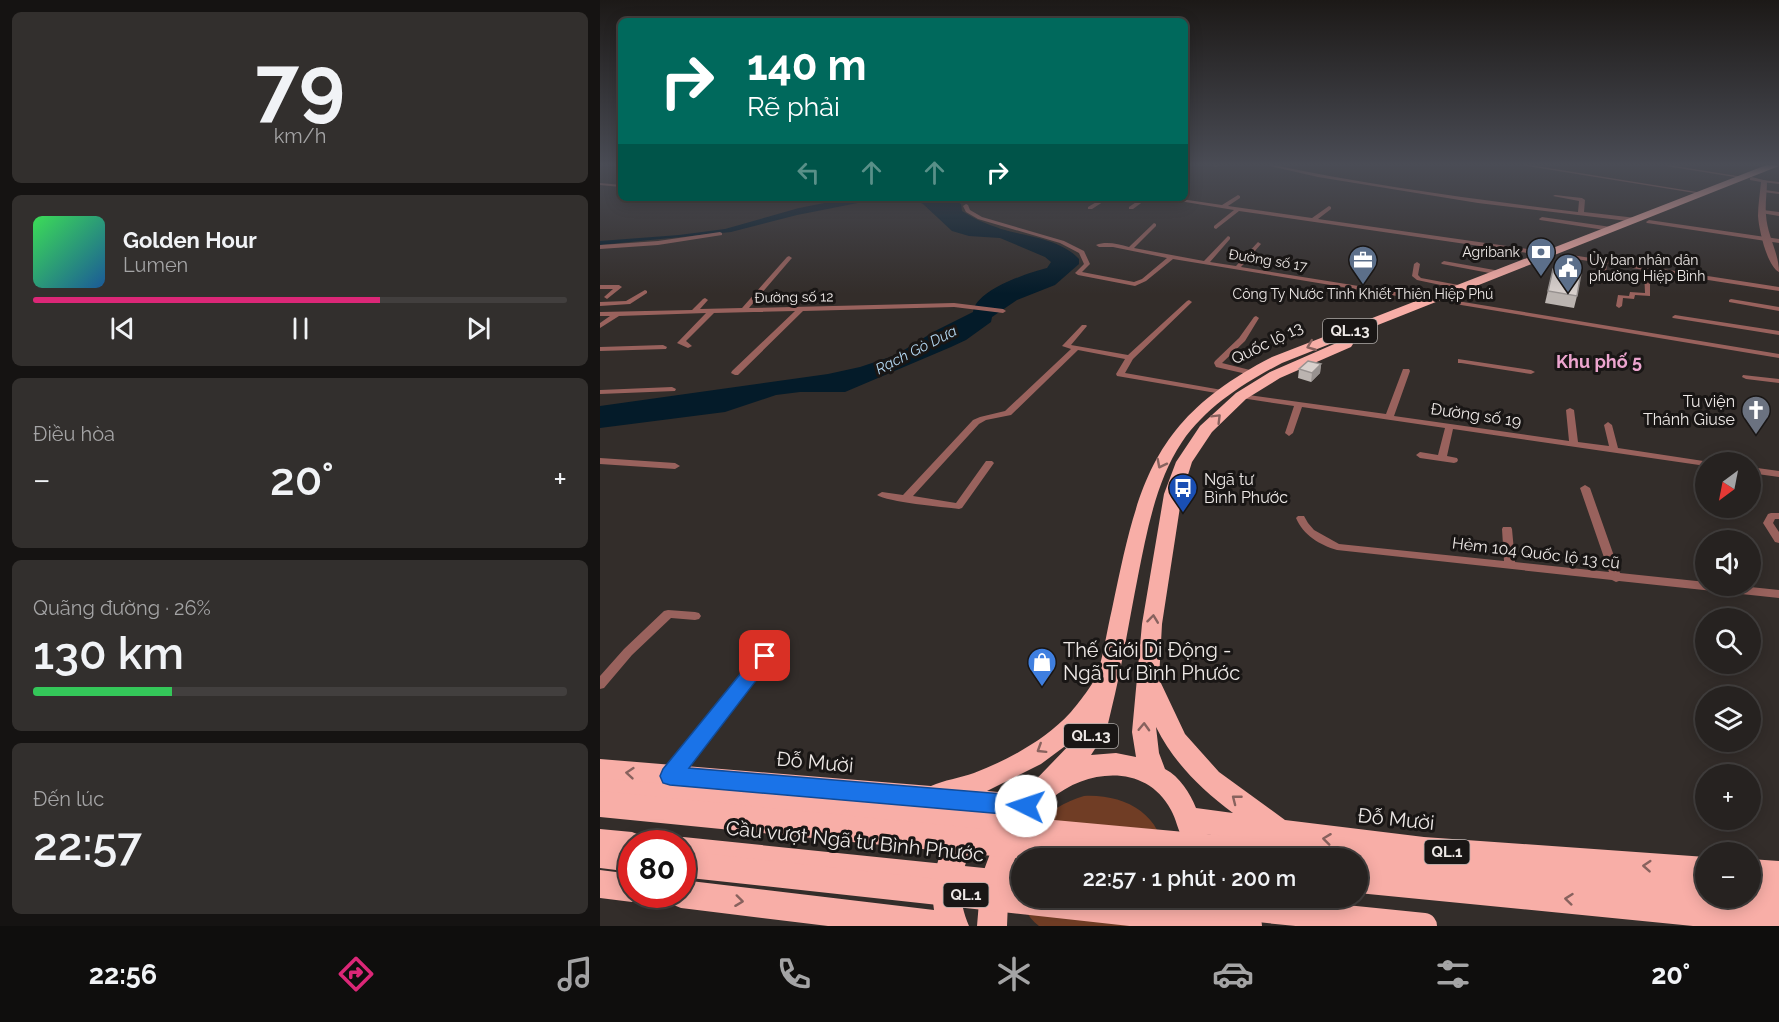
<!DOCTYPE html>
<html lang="vi">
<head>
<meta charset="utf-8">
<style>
  :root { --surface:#262220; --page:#322f2d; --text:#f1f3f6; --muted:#a4a4a5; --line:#423f3e; --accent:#db2777 }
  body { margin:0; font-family:Raleway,sans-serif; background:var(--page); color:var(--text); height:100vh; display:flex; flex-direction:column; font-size:22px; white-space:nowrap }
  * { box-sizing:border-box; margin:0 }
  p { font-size:20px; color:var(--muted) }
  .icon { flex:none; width:33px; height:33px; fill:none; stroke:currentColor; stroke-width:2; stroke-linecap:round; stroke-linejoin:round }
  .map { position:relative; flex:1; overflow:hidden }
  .side { display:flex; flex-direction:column; gap:12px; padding:12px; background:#151312; width:600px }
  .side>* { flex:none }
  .banner { position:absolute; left:18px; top:18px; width:570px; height:183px; border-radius:9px; box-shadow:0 3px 15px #0003,0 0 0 2px var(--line); background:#00695c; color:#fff; overflow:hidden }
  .needle { width:39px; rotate:212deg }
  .buttons { position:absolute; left:1095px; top:452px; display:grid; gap:12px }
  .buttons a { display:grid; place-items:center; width:66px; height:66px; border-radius:50%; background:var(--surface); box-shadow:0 3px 15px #0003,0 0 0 2px var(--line); font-size:30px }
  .speed { position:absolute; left:18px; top:830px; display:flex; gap:12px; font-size:30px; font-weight:700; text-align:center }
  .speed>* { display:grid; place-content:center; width:78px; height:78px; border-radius:50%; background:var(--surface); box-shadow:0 3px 15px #0003,0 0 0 2px var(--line); line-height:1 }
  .speed .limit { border:9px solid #d22; background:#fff; color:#111 }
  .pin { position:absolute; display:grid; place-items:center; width:51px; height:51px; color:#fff; margin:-26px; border-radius:12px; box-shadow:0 3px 9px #0006 }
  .me { position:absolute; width:66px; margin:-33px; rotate:274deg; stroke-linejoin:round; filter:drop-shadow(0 0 4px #0008) }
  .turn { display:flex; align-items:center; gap:21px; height:126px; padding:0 30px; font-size:27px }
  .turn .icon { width:78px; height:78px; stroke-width:2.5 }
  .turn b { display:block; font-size:42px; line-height:51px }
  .lanes { display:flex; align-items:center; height:57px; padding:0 30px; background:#0003; justify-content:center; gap:30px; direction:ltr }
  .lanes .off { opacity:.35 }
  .big { font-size:45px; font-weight:600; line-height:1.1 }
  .side .card { flex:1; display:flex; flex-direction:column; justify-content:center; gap:9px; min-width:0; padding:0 21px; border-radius:9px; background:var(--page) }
  .side .dial { align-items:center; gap:0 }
  .dial b { font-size:78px; line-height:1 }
  .song { display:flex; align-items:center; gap:18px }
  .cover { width:72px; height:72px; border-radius:9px; background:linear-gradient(135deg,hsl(130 70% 55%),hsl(210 70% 35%)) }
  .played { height:6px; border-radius:3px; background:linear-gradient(90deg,var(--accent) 65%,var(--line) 65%) }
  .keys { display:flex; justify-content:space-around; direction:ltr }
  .heat { display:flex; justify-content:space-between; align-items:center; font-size:33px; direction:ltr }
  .charge { height:9px; border-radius:4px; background:linear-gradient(90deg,#34c759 26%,var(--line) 0) }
  .trip { position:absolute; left:411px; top:848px; width:357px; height:60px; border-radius:30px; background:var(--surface); box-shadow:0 3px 15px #0003,0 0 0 2px var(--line); font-weight:600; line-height:60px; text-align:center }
  .tab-bar { display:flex; height:96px; justify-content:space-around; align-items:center; background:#0f0e0d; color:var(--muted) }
  .tab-bar .icon { width:42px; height:42px }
  .tab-bar .active { color:var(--accent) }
  .tab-bar b { font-size:27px; color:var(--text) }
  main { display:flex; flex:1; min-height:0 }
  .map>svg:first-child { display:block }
</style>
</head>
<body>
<main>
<section class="side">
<div class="card dial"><b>79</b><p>km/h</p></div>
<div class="card">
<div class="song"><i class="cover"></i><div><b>Golden Hour</b><p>Lumen</p></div></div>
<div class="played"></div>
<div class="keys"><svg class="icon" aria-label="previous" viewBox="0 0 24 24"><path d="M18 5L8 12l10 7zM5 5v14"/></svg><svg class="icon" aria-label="pause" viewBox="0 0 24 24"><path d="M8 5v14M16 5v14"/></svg><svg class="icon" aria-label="next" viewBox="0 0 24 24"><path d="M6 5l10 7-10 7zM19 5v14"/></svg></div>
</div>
<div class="card"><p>Điều hòa</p>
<div class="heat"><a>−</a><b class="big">20°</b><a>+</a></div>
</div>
<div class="card"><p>Quãng đường · 26%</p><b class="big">130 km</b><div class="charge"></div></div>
<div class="card"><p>Đến lúc</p><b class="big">22:57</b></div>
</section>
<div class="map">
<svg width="1179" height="926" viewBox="0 0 1179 926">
  <rect width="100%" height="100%" fill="#332d2a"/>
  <!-- green -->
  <path fill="#703d25" d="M484,796C525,794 562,814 565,858H422V897H557L532,926H439C426,916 422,904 419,890C409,843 441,809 484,796Z"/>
  <!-- water -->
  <g fill="#041b29">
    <path d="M250,198H283L197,215L131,232L0,245V241L79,235L125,229L199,208Z"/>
    <path d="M311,198H351L361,204L362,211C374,219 387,224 401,229C425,236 461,239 479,259V264L455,285L417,300L392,317L391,322L366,340L351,347L245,392H200L176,395L125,412L0,428V406L228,374L260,367L296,355L335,331L373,312C376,290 427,273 447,268L451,262L445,257L400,238L369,236L352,231L323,204Z"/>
  </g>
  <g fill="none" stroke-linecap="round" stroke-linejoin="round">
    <!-- minor -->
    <g fill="#99625d" fill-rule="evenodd">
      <path d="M617,164H624L615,167L613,166Z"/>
      <path d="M661,164H669C771,186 875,199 978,212L979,201L953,196L955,195L982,198L985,200L984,212L1036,218L1039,220L1036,222L878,203L718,177Z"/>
      <path d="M914,164H924L1103,193L1101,194Z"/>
      <path d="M1053,164H1063L1143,177L1141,178Z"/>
      <path d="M1162,180L1179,182V184L1162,182Z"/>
      <path d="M0,183L21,185V187L0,185Z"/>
      <path d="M1165,190L1179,192V194L1163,192V191Z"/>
      <path d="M638,195L640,196V198L628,206L712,218L729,206L731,207V209L718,219L948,252L951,254L948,256L639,211L616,229L614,228V226L634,210L561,198H574L622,205Z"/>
      <path d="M470,198H477L471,202H467V200Z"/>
      <path d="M503,198H509L492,209H488V207Z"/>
      <path d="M542,198H548L533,209H529V207Z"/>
      <path d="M366,204L368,205L370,210L382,217L464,241L484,251L490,264L482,272L534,282L542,279L567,258L513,247H499L496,245C506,241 518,244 529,247L554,223L556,224V226L534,248L604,261L628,236L630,237V239L610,262L636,266L658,242L661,244L641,267L833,298L836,300L833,302L573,259L546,281L535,286L478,275L475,273L484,264L479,253L460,243L378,219L366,212L363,206Z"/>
      <path d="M1163,210L1179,212V216L1161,213L1160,212Z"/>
      <path d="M942,217L1011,227L1014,229L1011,231L940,220L939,219Z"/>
      <path d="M1049,220L1179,239V243L1047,223L1046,222Z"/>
      <path d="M120,232L122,233V235L58,245L0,249V245L58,241Z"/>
      <path d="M965,254L1179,287V291L1050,271V296L1035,295L1034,299L1023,298L1022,306L1019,308L1016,306L1018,295L1029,296L1030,292L1045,293L1044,270L1007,264L1005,282L1002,284L999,282L1001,263L963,257V255Z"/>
      <path d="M189,256L192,258L191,259L149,308L354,303L403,309L406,311L403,313L354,307L203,311L138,375H135L131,373L132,371L195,311L114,313L86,341L92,346L88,348L77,343L106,313L19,316L0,328V323L10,316H0V312L92,310L103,299L105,298L108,300L100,309L142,308L187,257Z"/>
      <path d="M844,261L900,271L903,273L900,275L842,264L841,263Z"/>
      <path d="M817,262L820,264L818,275L821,278L864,286L867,288L864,290L817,280L812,276L814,264Z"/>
      <path d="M0,285H19L22,287L7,299L4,297L13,289H0Z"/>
      <path d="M45,290L47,291V293L30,304L0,306V302L26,301Z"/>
      <path d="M1131,299L1179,307V311L1129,302V300Z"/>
      <path d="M589,300L592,302L591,303L533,359L525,373L622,390L626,392L625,394H622L517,376L516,374L525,359L478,350L411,415L386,420L379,424L313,496L356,503L386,461H392L394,463L362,508L359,509C343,507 287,502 277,495L282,492L303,495L373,420L380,417L405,411L471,349L462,346L482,325H486L487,326L471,345L528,355L587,301Z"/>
      <path d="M851,300L1179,354V358L849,303V301Z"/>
      <path d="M1075,315L1179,331V335L1073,318L1072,317Z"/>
      <path d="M656,316L659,318L645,341L622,363L654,371V375H651L616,367L614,363L615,361L639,338L654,317Z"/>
      <path d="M63,345L67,347L66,349L0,351V347Z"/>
      <path d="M858,359L931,370L935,372L931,374L861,363H858Z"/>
      <path d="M803,369H809L810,371L794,416L969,441L966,410L970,408L974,410L978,442L1009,446L1004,425L1008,422L1012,425L1018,448L1110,462H1106V466L853,429L847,456L857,458L858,460L857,462L854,463L820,458L816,455L820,452L838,455L845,428L702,407L693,433L689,436L685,433L694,406L641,398L637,396L641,394L786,414Z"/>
      <path d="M1143,375L1179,379V383L1146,379L1142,377Z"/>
      <path d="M72,387L76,389L75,391L0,394V390Z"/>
      <path d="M0,458L75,463L80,466L75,469L0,464Z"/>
      <path d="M1150,467L1179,471V477L1150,473Z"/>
      <path d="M985,485L990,488L1020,573L1106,582V585H1131L1179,590V598L1019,581L1016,582L1012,580L737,550C720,545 703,535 696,518L698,516H704L708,523L714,530L739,544L904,561L902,529L903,527H911L912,529L915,562L1009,572L980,488Z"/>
      <path d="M1171,513H1179V519H1175L1173,523L1179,532V543L1175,542L1163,523L1168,514Z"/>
      <path d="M68,610L95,612L99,613L101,616L99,619L95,620L71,618L32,655L4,688L0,689V676L24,649L64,611Z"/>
      <path d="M175,648L179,650L181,653L179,656L169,659L155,675L77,778L72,780L67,778L65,774L67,770L147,669L161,653Z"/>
    </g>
    <!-- tertiary -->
    <path fill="#99625d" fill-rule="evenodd" d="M1152,177L1167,181C1167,192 1165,204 1166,215C1167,235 1179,253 1179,272C1167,266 1159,230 1158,216C1158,205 1160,193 1161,182L1150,180V178Z"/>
    <!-- trunk -->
    <g fill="#f8aea7" fill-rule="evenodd">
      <path d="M1169,164L1179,166L682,363C644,383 607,406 582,442C556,481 547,531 538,576C529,621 522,667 511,711L506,732L491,755L516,753L536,757L532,732L542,624L564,494L576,462L600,426L636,393L670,372L741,341H751L753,344L751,347L680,378L646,399L612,432L592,462L582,494L562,624L559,679L585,734L619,772L685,820L824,837L1106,857V897H1119L1117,900L1137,901L1135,897H1150V859L1179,861V926H1093L758,893V858H746L748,853L604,834L601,840L592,844L583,840C578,830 576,819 571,810C546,763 487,769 451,799C440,808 435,821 421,826L412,823L409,817L0,781V759L331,786C344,780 360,778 374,773C408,760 445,740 470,713C478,704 495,682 498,672C504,652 507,630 512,609C538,485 551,419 672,357ZM556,727C574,763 601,789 633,813L596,808C590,793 580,777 565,769L559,753ZM476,738L422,794L387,791L441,764Z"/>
      <path d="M365,820L374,824L378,833C363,868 353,888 369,926H228L81,908L71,904L67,894H82V880L334,910C329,880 339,849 356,824Z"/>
      <path d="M409,823L418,827L422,836L409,878L407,926H377L381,878L400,827Z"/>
      <path d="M0,829L32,832L42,836L45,843H32V872L0,868Z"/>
      <path d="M0,870L32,874V894H44L42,898L32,902L0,898Z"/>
    </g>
    <!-- trunk-bridge -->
    <g stroke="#f8aea7" stroke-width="26">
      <path d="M0,791L725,858"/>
      <path d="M0,804L546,858"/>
      <path d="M82,850L422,885"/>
      <path d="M82,864L649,926"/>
      <path d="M539,897L824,926"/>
    </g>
  </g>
  <!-- wall -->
  <g fill="#bbb4b0">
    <path d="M953,269L977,296L974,308L945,303Z"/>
    <path d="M721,364L720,373L711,382L698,378L699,369Z"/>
  </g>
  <!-- shaded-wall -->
  <path fill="#989290" d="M721,364L720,373L711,382L712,373Z"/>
  <!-- building -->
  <g fill="#d9d1cd" stroke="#989290" stroke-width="1.5">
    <path d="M953,269L981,273L977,296L948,291Z"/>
    <path d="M708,361L721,364L712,373L699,369Z"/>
  </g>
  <!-- one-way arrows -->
  <defs><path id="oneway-chevron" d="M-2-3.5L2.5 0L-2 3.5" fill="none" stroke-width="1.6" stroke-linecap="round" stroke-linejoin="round" transform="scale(1.5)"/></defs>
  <g stroke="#88625e">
    <use href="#oneway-chevron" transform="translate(711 346) rotate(158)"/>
    <use href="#oneway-chevron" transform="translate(617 418) rotate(-45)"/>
    <use href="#oneway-chevron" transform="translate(561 464) rotate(117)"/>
    <use href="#oneway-chevron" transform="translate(553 619) rotate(-83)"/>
    <use href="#oneway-chevron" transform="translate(544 727) rotate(-88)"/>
    <use href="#oneway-chevron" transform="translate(441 749) rotate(148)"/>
    <use href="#oneway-chevron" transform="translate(30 773) rotate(-175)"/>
    <use href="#oneway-chevron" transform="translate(636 799) rotate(-142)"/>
    <use href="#oneway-chevron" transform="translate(727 839) rotate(-173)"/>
    <use href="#oneway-chevron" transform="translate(1047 866) rotate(-176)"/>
    <use href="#oneway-chevron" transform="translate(969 899) rotate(-174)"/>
    <use href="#oneway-chevron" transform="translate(139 901) rotate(7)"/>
  </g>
  <!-- sky -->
  <linearGradient id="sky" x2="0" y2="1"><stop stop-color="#1c1917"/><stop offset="0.56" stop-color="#4a4c55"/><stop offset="1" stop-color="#4a4c55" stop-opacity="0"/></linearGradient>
  <rect width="1179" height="294" fill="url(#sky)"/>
  <!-- route -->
  <path fill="#1a73e8" stroke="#114b97" stroke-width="1.5" d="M165,649L171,651L174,656L171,661L89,768L426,796L433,799L437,806L433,813L426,816L70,785L63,783L60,776L63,769L159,651Z"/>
  <!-- icons -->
  <defs>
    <g id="bank-pin" transform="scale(1.5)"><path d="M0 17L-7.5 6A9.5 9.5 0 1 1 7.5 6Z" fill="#5c6f8a" stroke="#191615"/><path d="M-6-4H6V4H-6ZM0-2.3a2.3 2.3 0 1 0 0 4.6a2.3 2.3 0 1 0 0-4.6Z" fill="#fff"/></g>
    <g id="office-pin" transform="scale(1.5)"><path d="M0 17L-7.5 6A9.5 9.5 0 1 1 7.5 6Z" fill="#5c6f8a" stroke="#191615"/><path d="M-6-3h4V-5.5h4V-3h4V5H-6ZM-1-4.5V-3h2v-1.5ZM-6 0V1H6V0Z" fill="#fff"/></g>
    <g id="civic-pin" transform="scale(1.5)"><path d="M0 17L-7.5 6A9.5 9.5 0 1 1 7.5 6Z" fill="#5c6f8a" stroke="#191615"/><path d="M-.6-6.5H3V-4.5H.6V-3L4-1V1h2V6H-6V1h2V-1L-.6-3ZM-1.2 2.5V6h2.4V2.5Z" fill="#fff"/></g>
    <g id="church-pin" transform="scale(1.5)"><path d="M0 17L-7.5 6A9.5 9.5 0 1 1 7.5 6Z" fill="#6b7280" stroke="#191615"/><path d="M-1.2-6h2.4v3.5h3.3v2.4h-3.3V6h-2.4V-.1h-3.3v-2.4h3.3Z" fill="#fff"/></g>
    <g id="bus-pin" transform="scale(1.5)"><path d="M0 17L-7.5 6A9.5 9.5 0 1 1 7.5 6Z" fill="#1a4fb4" stroke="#191615"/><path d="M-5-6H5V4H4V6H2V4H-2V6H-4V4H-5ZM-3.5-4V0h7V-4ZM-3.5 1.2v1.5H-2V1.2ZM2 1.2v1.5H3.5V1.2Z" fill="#fff"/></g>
    <g id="shop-pin" transform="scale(1.5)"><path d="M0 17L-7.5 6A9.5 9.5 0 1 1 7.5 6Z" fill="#3f7fe0" stroke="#191615"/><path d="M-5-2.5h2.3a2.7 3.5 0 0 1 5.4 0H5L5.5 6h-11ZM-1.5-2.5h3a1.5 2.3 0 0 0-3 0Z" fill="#fff"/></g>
  </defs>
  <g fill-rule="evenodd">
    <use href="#bank-pin" x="941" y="252"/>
    <use href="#office-pin" x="763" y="260"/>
    <use href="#civic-pin" x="968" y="268"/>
    <use href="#church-pin" x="1156" y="410"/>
    <use href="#bus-pin" x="583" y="488"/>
    <use href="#shop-pin" x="442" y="662"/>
  </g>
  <g text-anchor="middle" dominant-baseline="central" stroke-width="6" stroke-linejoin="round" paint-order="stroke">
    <!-- far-poi labels -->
    <g font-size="14" fill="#ede8e6" stroke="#191615" text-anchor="end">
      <text x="920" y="252">Agribank</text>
      <text x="989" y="260" text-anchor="start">Ủy ban nhân dân<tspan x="989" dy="16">phường Hiệp Bình</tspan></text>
      <text x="763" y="294" text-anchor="middle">Công Ty Nước Tinh Khiết Thiên Hiệp Phú</text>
    </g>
    <!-- far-street labels -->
    <g font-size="14" fill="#ede8e6" stroke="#191615">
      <text transform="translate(668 260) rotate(9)">Đường số 17</text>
      <text transform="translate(194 297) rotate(-1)">Đường số 12</text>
    </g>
    <!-- shield labels -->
    <g fill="#191615" stroke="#ada9a7" stroke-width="1.5">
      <rect x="723" y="319" width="54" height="24" rx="4.5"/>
      <rect x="464" y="724" width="54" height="24" rx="4.5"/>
      <rect x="824.5" y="840" width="45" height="24" rx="4.5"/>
      <rect x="343.5" y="883" width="45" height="24" rx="4.5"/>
    </g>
    <g font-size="15" font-weight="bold" fill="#ede8e6">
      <text x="750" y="331">QL.13</text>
      <text x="491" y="736">QL.13</text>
      <text x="847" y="852">QL.1</text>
      <text x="366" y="895">QL.1</text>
    </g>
    <!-- far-water labels -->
    <g font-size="15" font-style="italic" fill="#b4d8f2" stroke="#191615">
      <text transform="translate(316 350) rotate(-27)">Rạch Gò Dưa</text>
    </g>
    <!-- street labels -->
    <g font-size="16" fill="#ede8e6" stroke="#191615">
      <text transform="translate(667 343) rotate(-26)">Quốc lộ 13</text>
      <text transform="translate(876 415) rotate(8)">Đường số 19</text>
      <text transform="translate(936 553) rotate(7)">Hẻm 104 Quốc lộ 13 cũ</text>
    </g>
    <!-- poi labels -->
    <g font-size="16" fill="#ede8e6" stroke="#191615" text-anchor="end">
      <text x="1135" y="401">Tu viện<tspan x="1135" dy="18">Thánh Giuse</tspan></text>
      <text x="604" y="479" text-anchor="start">Ngã tư<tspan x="604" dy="18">Bình Phước</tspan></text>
    </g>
    <!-- neighbourhood labels -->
    <g font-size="18" font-weight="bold" fill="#eda5cf" stroke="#191615">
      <text x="999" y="361">Khu phố 5</text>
    </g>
    <!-- near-poi labels -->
    <g font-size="20" fill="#ede8e6" stroke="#191615" text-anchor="start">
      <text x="463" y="650">Thế Giới Di Động -<tspan x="463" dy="23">Ngã Tư Bình Phước</tspan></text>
    </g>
    <!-- near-street labels -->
    <g font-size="20" fill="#ede8e6" stroke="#191615">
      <text transform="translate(215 762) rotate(5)">Đỗ Mười</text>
      <text transform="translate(796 819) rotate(6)">Đỗ Mười</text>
      <text transform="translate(255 841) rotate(6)">Cầu vượt Ngã tư Bình Phước</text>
    </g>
  </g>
</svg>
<div class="buttons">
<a><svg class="needle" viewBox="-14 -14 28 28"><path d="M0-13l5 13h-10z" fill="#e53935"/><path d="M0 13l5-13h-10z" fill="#a4a4a5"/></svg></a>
<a><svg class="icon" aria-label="sound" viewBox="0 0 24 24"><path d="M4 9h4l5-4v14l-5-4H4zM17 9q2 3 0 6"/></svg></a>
<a><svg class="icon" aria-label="search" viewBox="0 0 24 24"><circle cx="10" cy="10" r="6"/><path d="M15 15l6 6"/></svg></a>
<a><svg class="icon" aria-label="layers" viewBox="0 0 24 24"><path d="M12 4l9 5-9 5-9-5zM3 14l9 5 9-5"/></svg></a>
<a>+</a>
<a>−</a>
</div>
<div class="speed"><div class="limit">80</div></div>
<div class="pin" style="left:165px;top:656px;background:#d93025"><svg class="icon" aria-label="arrive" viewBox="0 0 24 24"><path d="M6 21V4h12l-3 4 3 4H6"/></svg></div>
<svg class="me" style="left:426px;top:806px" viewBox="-20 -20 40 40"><circle r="19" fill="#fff"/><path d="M0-13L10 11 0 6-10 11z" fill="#1a73e8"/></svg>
<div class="trip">22:57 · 1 phút · 200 m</div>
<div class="banner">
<div class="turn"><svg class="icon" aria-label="right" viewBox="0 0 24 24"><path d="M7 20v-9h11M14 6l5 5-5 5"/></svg><div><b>140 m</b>Rẽ phải</div></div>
<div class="lanes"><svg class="icon off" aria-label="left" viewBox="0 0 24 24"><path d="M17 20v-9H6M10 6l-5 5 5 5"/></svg><svg class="icon off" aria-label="ahead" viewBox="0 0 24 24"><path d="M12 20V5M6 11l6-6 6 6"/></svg><svg class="icon off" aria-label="ahead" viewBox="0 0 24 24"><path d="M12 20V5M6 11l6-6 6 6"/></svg><svg class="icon" aria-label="right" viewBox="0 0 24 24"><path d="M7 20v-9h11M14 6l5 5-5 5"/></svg></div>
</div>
</div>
</main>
<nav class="tab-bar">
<b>22:56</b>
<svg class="icon active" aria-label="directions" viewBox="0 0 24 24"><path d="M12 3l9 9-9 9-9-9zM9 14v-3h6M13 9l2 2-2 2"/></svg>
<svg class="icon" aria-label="music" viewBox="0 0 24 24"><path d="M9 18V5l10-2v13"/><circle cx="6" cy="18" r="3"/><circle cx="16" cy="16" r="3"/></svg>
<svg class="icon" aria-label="phone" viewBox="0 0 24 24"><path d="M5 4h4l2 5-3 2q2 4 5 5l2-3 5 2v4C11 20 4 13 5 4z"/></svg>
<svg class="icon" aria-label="climate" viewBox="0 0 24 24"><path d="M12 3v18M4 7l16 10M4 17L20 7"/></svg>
<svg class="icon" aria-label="car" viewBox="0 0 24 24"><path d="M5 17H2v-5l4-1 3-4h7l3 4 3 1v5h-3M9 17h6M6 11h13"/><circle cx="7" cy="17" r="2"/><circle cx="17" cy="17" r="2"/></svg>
<svg class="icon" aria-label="filters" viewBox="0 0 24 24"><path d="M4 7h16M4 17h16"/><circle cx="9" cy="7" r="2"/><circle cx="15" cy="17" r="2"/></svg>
<b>20°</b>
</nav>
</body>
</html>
